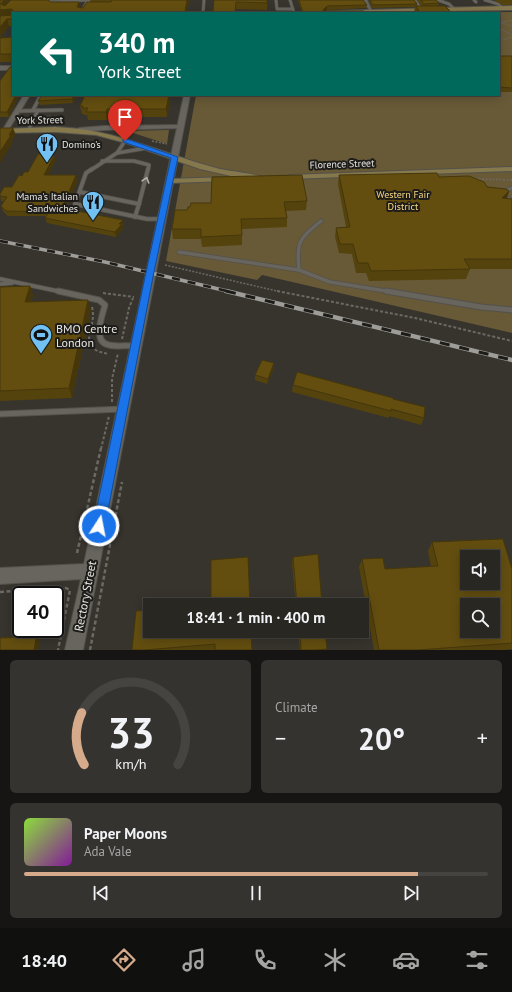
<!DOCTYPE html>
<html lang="en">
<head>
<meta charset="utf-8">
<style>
  :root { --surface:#292722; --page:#35332f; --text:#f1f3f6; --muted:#a5a5a5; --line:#454440; --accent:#d6ab8b }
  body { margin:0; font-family:"PT Sans",sans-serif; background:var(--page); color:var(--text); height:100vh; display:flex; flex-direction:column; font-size:15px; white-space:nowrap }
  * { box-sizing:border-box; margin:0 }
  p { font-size:13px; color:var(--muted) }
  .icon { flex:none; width:22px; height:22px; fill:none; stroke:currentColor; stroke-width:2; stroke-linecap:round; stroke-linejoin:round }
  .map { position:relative; height:650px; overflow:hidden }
  .sheet { display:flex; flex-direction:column; gap:10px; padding:10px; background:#171513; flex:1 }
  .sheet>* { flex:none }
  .top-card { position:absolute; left:12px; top:12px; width:488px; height:84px; border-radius:0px; box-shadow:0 2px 10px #0003,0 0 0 1px var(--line); background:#00695c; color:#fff; overflow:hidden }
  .tools { position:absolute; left:460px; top:550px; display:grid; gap:8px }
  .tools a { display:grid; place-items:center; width:40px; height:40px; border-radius:0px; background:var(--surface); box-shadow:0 2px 10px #0003,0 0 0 1px var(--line); font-size:20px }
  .speed { position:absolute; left:12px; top:586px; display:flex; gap:8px; font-size:20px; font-weight:700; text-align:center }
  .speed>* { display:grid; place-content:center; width:52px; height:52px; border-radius:50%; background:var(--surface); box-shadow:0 2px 10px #0003,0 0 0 1px var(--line); line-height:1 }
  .speed .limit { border:2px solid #111; border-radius:6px; background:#fff; color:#111 }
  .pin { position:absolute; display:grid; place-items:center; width:34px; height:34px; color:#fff; margin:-41px -17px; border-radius:50% 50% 50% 0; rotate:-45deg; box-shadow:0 0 4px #0007 }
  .pin .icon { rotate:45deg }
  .me { position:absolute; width:44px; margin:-22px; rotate:11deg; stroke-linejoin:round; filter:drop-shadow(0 0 3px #0008) }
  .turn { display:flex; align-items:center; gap:14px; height:84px; padding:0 20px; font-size:18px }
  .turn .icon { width:52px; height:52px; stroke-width:2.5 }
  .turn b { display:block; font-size:28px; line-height:34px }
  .big { font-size:30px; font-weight:700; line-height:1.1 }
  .sheet .widget { flex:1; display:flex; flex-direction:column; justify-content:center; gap:6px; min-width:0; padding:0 14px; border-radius:6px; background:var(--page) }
  .sheet .dial { align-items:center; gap:0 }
  .dial svg { height:104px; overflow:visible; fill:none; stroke:var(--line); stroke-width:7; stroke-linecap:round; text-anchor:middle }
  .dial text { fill:var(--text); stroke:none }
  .song { display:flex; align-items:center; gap:12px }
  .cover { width:48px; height:48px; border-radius:6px; background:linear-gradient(135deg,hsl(90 70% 55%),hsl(290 70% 35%)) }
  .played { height:4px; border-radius:2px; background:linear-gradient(90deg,var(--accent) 85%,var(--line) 85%) }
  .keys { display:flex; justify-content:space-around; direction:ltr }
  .heat { display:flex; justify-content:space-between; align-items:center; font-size:22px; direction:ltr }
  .sheet .tiles { flex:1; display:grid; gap:10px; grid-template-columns:1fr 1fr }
  .widget:last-child { grid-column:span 2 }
  .trip { position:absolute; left:143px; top:598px; width:226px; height:40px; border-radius:0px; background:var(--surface); box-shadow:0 2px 10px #0003,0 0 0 1px var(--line); font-weight:700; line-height:40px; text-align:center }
  .dock { display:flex; height:64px; justify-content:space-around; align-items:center; background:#10100e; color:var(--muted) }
  .dock .icon { width:28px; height:28px }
  .dock .selected { color:var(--accent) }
  .dock b { font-size:18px; color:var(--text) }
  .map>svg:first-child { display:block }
</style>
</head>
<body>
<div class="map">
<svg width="512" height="650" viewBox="0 0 512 650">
  <rect width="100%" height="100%" fill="#37342e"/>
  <!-- green -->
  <g fill="#685a37">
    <path d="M512,12V333L262,275L257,280L166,261L196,95H499V13H437Z"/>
    <path d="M169,130L167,144L127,131Z"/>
  </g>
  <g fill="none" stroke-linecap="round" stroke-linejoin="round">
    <!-- service-far3 casing -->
    <g stroke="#53514b" stroke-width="3.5">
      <g id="service-far3">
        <path d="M276,0L277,9H293"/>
        <path d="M290,0L294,13"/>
        <path d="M415,0L422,10"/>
        <path d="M438,0L449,4L455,10"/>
        <path d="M474,0L476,2"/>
        <path d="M485,0L498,4L504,9"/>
        <path d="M45,2L89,0"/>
        <path d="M203,13L204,0"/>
      </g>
    </g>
    <!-- service-far2 casing -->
    <g stroke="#53514b" stroke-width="4.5">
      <g id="service-far2">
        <path d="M33,110L41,95"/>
        <path d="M18,111L62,110"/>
        <path d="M34,118H50"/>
        <path d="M28,131L38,110"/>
        <path d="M117,153L147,148"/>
        <path d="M102,161H134L149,165L148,170"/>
        <path d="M91,170L117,153L125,141"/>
      </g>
    </g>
    <!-- service-far1 casing -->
    <g stroke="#53514b" stroke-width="5">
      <g id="service-far1">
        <path d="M92,169L86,173L75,204L147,219H161"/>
        <path d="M512,188L505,191L506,197L512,201"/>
        <path d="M80,192L139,204L135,217"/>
        <path d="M139,204L148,169"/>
        <path d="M321,221C299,239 296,242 299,270L330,282L392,292"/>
        <path d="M179,252L299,270"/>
        <path d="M0,279L62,292"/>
        <path d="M0,284L12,283"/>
      </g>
    </g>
    <!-- service casing -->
    <g stroke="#53514b" stroke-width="7">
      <g id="service">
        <path d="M58,291L99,300L105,305C102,316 92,342 109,345C117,347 126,345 135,346"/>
        <path d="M386,291L481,307L512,310"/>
        <path d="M0,414L123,409"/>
      </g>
    </g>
    <!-- minor casing -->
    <g stroke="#53514b" stroke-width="2">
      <g id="minor">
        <path d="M87,0H91L84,13H80Z"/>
        <path d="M363,0H367L373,13H371Z"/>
        <path d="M24,95H30L7,132H3L2,131Z"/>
        <path d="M180,125L183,127L182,128L104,130L79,132L76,130L79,128L104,126Z"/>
      </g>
    </g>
    <!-- tertiary casing -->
    <g stroke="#53514b" stroke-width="2">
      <g id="tertiary">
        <path d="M372,10L374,11L375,13H369Z"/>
        <rect x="0" y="66" width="13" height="4"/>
        <path d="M184,95H190L83,650H65L81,579L0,584V568L84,564Z"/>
      </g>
    </g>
    <!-- secondary casing -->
    <g stroke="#53514b" stroke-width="2">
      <g id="secondary">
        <path d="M512,6V10L324,13L327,11Z"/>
        <path d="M55,127C117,129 162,154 220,169C229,171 260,174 264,178L260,180L240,178L200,169L126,143L96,135L55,132L0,133V129Z"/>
        <path d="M512,167V171L289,179L285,177L289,175Z"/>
        <path d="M226,177H229L230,179L229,181L170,183L166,181L170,179Z"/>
      </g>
    </g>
    <!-- path-far3 -->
    <g stroke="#6c6964" stroke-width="1" stroke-dasharray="1.5 1" stroke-linecap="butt">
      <path d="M499,23L512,20"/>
      <path d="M502,23L512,26"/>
      <path d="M499,28L512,35"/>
      <path d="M499,41L512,37"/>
    </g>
    <!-- path-far2 -->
    <g stroke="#6c6964" stroke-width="1.5" stroke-dasharray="2 1.5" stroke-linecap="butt">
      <path d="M152,141L167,144"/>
      <path d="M475,179L512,180"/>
      <path d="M165,265L281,292"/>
    </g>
    <!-- path-far1 -->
    <g stroke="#6c6964" stroke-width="2" stroke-dasharray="3 2" stroke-linecap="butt">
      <path d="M277,291L415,318L512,341"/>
      <path d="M103,293L134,297"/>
      <path d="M92,307C98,329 73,348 109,354"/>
      <path d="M122,339L129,308L133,298"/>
      <path d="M112,402V379L118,353"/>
      <path d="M101,449L109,416"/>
    </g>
    <!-- path -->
    <g stroke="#6c6964" stroke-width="2.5" stroke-dasharray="4 2.5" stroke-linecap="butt">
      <path d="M77,553L101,448"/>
      <path d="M0,592L66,588L70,590L58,650"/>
      <path d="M90,650L122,482"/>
    </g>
    <!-- service-far3 -->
    <use href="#service-far3" stroke="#67655e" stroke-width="2.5"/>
    <!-- service-far2 -->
    <use href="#service-far2" stroke="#67655e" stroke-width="3"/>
    <!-- service-far1 -->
    <use href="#service-far1" stroke="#67655e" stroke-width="3.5"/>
    <!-- service -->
    <use href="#service" stroke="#67655e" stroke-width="5"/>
    <!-- minor -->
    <use href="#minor" fill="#67655e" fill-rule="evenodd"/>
    <!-- tertiary -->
    <use href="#tertiary" fill="#67655e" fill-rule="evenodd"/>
    <!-- secondary -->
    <use href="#secondary" fill="#85784d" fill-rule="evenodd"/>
    <!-- rail-far1 casing -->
    <g stroke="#9f9d98" stroke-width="3.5">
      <path id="rail-far1" d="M0,241L105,262L231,292"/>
    </g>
    <!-- rail casing -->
    <g stroke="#9f9d98" stroke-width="4.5">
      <path id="rail" d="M226,291L512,360"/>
    </g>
    <!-- rail-far1 -->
    <use href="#rail-far1" stroke="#1d1c19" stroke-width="2.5" stroke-dasharray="8" stroke-linecap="butt"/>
    <!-- rail -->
    <use href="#rail" stroke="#1d1c19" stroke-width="3" stroke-dasharray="10" stroke-linecap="butt"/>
  </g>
  <!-- wall -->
  <g fill="#55430e">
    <path d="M0,0H8V2L11,0H49L50,2L83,8L91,2L90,0H189L187,12L213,11L214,0L267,3V10L236,9V13H13V26H9L0,37Z"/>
    <path d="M298,0H363L367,5L366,8L327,10L324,11L365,13H302Z"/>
    <path d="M369,0H414L417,4V6H422L417,0H436L439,3L438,6L452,13H414L415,7L372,8Z"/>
    <path d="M494,0H512V5H503Z"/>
    <path d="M13,37V62H0V38Z"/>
    <rect x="499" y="56" width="13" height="36"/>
    <path d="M0,81L13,95H20L16,101L9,117H0Z"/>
    <path d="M76,95L73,103L40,105L38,101Z"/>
    <path d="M85,95H170V100L167,117H109L107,120H88L87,115H84V114H82L80,106Z"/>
    <path d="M54,156L55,161L48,175L78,180L65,209L123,220L124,225L123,226V229L116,237L47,223L45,218L46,216H8L3,211L1,206L4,201H1L0,194L12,187L22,176Z"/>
    <path d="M339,175L439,177L509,191L507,199H512V269H470L466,279L369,281L366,273H356L352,254L339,253L335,237L336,228L346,227L338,184Z"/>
    <path d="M307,201L306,210L286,211L287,218V227L242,229V245L202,247L201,239H173L172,229L187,210L190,207L211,203Z"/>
    <path d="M30,286L33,296L31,302L91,310L72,398L0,401V287Z"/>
    <path d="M274,368L267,384L255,380V375Z"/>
    <path d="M293,385L424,418L421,425L389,416V418L292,392Z"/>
    <path d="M432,542L512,569V649L504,650H374L359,567L362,559L385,569L431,567L428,551Z"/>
    <path d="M293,557L322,605H296L292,564Z"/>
    <path d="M136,611L252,650H132Z"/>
    <path d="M25,629H53V630H42L23,637Z"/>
    <path d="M298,631H325L326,650H300Z"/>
  </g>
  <!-- shaded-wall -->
  <g fill="#45370b">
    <path d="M4,0H8L13,16H0V10L1,4Z"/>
    <path d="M187,0H189L187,13H185Z"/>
    <path d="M79,2L81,9L77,7Z"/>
    <path d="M327,6V10L323,13V10Z"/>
    <path d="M7,19L9,26L0,37V27Z"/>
    <path d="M16,95H20L16,101L9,117L7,112Z"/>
    <path d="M74,95H76L73,103L72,99Z"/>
    <path d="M169,95H170V100L167,117L166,109Z"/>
    <path d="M107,109L109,117L107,120L106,112Z"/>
    <path d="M13,128L16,135L12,140L13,142L0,163V152Z"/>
    <path d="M54,156L55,161L46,180L44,175Z"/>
    <path d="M76,175L78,180L64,213L62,208Z"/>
    <path d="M509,191L506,201L502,198Z"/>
    <path d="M123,220L124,225L123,226V229L116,237L115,232L119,224Z"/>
    <path d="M30,286L33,296L28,312L25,302Z"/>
    <path d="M88,300L91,310L72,398L69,388Z"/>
    <path d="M274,363V368L267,384L268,379Z"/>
    <path d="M57,593L60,597L55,622V605Z"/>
    <path d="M38,629H41L42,630L38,650H34Z"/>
  </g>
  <!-- building -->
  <g fill="#634e10" stroke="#45370b" fill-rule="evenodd">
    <path d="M0,0H4L1,4L5,6L11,0H48L50,2H79L77,7L83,8L87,2H111L112,0H187L185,12L213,11L214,0H267V3L236,2L235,13H13V19H7L0,27V16L12,15L13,10L11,9L0,10Z"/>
    <path d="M299,0H363L367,5L327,6L323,10L324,11H364L365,13H303Z"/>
    <path d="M370,0H414L417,4L373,5Z"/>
    <path d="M421,0H436L439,3L424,4Z"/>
    <path d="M416,6H445L452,13H420Z"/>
    <path d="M13,37V54H0V38Z"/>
    <path d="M499,56H512V88L499,87Z"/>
    <path d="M10,67H13V95H16L7,112H0V81Z"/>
    <path d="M42,95H74L72,99L38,101Z"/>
    <path d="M85,95H169L166,109H107L106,112H86L88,108H82L83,106H80Z"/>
    <path d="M0,128H13L9,135H11L0,152Z"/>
    <path d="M38,154H49L54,156L44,175H76L62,208L123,220L119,224H122L115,232L45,218L49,212L6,211L1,206L7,197L0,196V194L4,187H12L19,175L22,176L24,172H28Z"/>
    <path d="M437,173L439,177L469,176L484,182L487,187L506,189L509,191L502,198L512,199V259H464L470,269L371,271L368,263H358L353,244H340L336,228L350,227L339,175Z"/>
    <path d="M302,175L307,201L284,202L287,218L241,219L242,235L201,237V229H172L175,210H187L188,207H190L191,203H211L212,177Z"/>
    <path d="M30,286L25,302L88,300L69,388L0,391V287Z"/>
    <path d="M262,360L274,363L268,379L255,375Z"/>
    <path d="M297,372L393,398V399L425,407L424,418L391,409V411L293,385Z"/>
    <path d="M503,539L512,569V643L418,650H379L362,559L383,558L385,569L438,566L432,542ZM467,557H493V583H467ZM467,605H493V631H467Z"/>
    <path d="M318,554L322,605H297L293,557Z"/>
    <path d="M248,557L250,605H211V560Z"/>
    <path d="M57,593L55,605V595H34V594Z"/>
    <path d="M150,610V631H251L252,650H215V644L145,650H132L136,611Z"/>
    <path d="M25,629H38L34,650H0V638L23,637Z"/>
    <path d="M300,631H325L327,649L315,650H301Z"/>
  </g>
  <!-- one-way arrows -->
  <defs><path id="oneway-chevron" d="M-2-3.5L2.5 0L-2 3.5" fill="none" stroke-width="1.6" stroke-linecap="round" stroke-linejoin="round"/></defs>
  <use stroke="#b4b2ad" href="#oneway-chevron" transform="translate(146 180) rotate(-73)"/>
  <!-- route -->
  <path fill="#1a73e8" stroke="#114b97" d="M123,139H127L178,157L153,277L105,526L103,531L99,532L94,531L93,526L145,277L171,158L123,142Z"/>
  <!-- icons -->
  <defs>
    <g id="restaurant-pin" transform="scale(1.15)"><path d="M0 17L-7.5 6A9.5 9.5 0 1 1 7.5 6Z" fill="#72c1f5" stroke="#1d1c19"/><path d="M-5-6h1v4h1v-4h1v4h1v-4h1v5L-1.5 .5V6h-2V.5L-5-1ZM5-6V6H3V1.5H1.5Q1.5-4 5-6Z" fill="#111"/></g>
    <g id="stadium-pin" transform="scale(1.15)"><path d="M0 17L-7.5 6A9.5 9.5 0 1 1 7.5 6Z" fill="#72c1f5" stroke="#1d1c19"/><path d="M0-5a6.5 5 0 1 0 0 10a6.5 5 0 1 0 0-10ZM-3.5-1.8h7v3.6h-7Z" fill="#111"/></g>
  </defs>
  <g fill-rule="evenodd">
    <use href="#restaurant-pin" x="47" y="144"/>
    <use href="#restaurant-pin" x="93" y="202"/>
    <use href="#stadium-pin" x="41" y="335"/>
  </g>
  <g text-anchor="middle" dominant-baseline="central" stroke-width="4" stroke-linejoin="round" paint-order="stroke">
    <!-- far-street labels -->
    <g font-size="10" fill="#e8e6e2" stroke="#1d1c19">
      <text transform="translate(40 120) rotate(-1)">York Street</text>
      <text transform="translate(342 164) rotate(-2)">Florence Street</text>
    </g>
    <!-- far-poi labels -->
    <g font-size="10" fill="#e8e6e2" stroke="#1d1c19" text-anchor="start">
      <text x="62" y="144">Domino's</text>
      <text x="78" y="196" text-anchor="end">Mama's Italian<tspan x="78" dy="12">Sandwiches</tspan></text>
    </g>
    <!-- far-park labels -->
    <g font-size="10" fill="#fad983" stroke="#1d1c19">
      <text x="403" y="194">Western Fair<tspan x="403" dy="12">District</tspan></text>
    </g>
    <!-- poi labels -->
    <g font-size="12" fill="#e8e6e2" stroke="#1d1c19" text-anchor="start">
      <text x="56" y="328">BMO Centre<tspan x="56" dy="14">London</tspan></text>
    </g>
    <!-- street labels -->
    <g font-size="12" fill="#e8e6e2" stroke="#1d1c19">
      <text transform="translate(85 596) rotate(-79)">Rectory Street</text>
    </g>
  </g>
</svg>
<div class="tools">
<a><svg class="icon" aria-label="sound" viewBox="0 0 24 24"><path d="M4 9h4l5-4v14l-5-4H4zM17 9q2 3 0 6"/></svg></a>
<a><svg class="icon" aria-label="search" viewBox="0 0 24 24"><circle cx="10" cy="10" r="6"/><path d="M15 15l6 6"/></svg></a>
</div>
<div class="speed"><div class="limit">40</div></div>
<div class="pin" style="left:125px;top:141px;background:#d93025"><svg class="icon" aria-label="arrive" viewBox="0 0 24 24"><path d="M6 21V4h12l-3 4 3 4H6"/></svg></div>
<svg class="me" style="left:99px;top:526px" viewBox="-20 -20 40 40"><circle r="17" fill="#1a73e8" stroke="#fff" stroke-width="3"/><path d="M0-11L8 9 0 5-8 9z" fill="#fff"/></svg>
<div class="trip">18:41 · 1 min · 400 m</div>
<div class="top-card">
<div class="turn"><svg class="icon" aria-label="left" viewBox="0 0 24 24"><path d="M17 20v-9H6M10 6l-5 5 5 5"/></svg><div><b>340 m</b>York Street</div></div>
</div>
</div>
<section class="sheet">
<div class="tiles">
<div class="widget dial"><svg viewBox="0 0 100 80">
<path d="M14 69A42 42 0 1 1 86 69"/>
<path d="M14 69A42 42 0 0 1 12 29" stroke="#d6ab8b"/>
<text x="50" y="56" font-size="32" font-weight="700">33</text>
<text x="50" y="72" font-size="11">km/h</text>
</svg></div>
<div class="widget"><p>Climate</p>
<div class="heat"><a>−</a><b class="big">20°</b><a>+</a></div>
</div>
<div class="widget">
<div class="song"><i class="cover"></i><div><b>Paper Moons</b><p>Ada Vale</p></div></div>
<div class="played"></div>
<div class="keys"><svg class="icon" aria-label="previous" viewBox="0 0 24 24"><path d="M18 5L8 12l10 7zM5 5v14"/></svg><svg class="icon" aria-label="pause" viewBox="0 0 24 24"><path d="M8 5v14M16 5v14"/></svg><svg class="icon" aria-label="next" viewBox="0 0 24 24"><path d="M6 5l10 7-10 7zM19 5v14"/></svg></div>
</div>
</div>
</section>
<nav class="dock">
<b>18:40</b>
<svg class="icon selected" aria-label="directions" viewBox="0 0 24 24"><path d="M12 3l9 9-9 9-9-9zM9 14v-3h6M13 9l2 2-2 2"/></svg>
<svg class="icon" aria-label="music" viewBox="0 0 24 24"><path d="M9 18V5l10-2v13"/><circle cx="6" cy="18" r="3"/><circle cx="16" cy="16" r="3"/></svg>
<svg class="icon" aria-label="phone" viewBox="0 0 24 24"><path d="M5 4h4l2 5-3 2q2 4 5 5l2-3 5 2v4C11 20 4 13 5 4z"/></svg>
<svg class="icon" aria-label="climate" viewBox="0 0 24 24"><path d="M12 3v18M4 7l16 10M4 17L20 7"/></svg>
<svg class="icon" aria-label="car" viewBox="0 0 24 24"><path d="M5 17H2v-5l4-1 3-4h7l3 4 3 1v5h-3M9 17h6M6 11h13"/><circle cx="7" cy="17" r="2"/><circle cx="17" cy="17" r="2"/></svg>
<svg class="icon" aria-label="filters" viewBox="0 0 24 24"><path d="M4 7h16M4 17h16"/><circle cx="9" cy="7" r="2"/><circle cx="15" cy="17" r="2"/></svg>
</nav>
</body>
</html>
